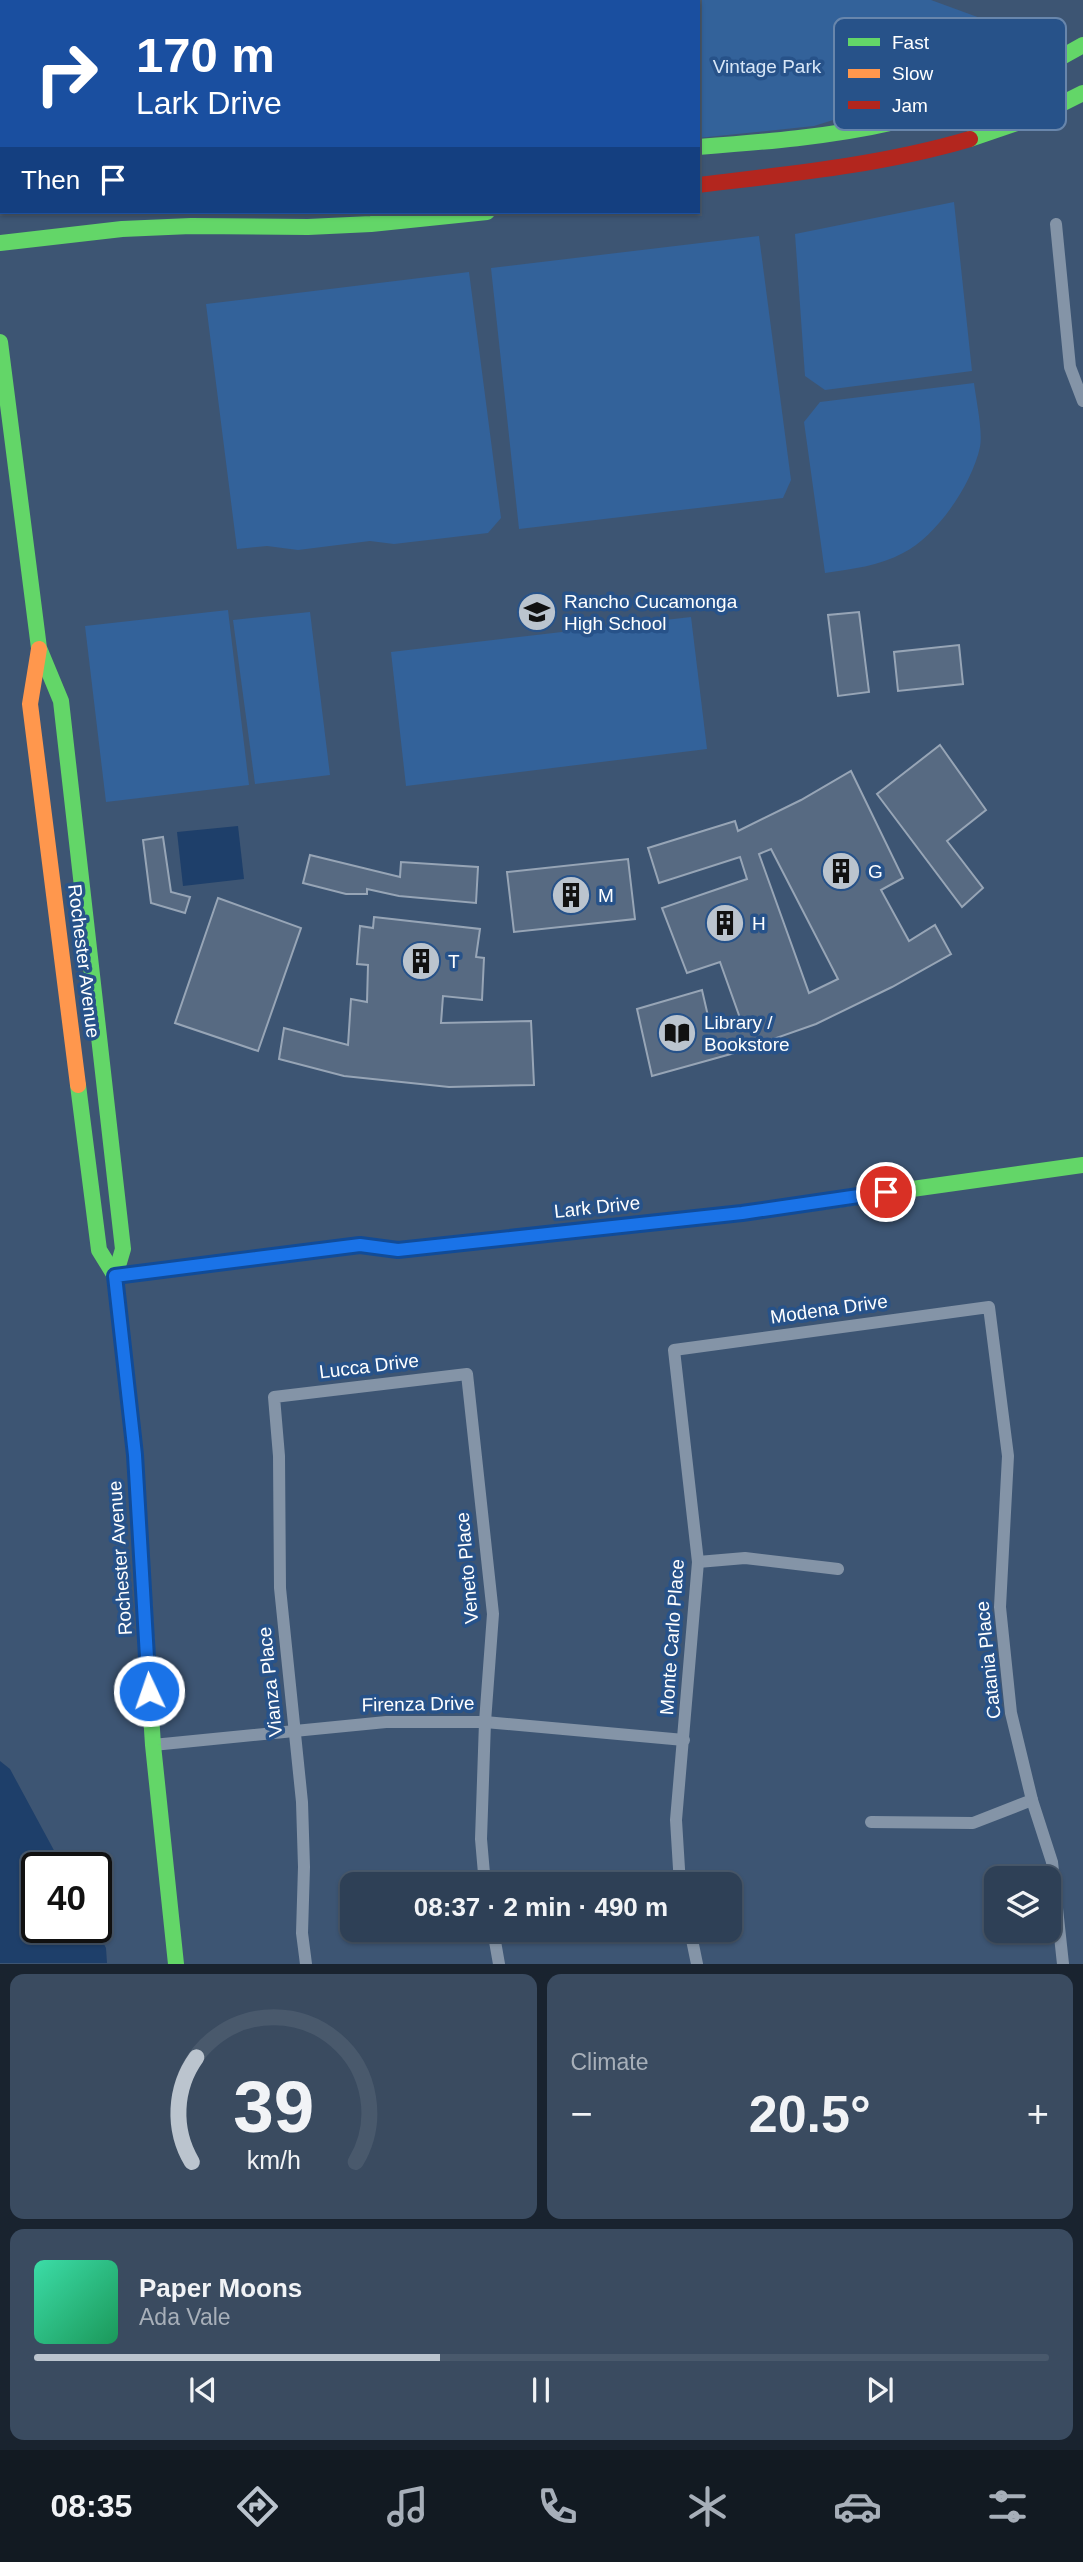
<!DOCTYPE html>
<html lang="en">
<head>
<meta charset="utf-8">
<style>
  :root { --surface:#2e4056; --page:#3a4b60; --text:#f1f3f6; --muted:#a7afb9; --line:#49596c; --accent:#bbc4ce }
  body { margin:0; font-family:Helvetica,sans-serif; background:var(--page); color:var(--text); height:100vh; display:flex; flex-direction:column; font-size:26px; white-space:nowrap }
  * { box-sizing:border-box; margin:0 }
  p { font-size:23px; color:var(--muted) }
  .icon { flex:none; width:38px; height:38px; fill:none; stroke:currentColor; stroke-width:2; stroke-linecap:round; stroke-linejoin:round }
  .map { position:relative; height:1964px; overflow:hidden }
  .sheet { display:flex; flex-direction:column; gap:10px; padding:10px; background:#19232f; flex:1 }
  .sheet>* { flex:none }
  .hud { position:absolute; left:0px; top:0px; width:700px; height:214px; box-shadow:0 2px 5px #0004,0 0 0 2px var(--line); background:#1a4fa0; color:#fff; overflow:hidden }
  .fabs { position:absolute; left:984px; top:1866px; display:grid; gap:14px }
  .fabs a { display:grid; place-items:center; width:77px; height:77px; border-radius:14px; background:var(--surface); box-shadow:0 2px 5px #0004,0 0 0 2px var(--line); font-size:35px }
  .speed { position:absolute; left:21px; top:1852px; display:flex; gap:14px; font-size:35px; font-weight:700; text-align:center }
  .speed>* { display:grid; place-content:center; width:91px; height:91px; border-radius:50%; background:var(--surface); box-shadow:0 2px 5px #0004,0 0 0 2px var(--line); line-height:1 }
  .speed .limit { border:4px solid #111; border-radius:10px; background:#fff; color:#111 }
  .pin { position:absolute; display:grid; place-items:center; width:60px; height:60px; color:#fff; margin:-30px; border:4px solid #fff; border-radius:50%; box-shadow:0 2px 7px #0007 }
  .me { position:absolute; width:77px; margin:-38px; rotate:357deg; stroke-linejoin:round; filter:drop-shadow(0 0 5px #0008) }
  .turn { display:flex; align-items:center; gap:24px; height:147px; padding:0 21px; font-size:32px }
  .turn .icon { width:91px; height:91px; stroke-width:2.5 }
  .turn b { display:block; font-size:49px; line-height:60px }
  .then { display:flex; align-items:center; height:66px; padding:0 21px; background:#0003; gap:14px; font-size:26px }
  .big { font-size:52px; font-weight:600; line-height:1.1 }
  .sheet .tile { flex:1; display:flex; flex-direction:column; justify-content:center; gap:10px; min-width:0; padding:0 24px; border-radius:14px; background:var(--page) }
  .sheet .dial { align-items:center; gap:0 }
  .dial svg { height:182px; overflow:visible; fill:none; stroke:var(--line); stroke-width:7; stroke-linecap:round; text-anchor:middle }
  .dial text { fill:var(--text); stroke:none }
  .song { display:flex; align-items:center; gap:21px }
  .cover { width:84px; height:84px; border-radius:10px; background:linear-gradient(135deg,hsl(160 70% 55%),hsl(150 70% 35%)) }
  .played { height:7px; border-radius:4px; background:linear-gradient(90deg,var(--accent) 40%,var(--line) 40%) }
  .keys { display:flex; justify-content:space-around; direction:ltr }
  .heat { display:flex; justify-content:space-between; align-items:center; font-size:38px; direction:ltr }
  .sheet .tiles { flex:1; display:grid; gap:10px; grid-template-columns:1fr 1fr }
  .tile:last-child { grid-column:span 2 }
  .trip { position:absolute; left:340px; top:1872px; width:402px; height:70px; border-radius:14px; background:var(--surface); box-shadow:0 2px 5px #0004,0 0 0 2px var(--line); font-weight:600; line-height:70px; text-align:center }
  .dock { display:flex; height:112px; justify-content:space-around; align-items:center; background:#121a22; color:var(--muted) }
  .dock .icon { width:49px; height:49px }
  .dock .selected { color:var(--accent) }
  .dock b { font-size:32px; color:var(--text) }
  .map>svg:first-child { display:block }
</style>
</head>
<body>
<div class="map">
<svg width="1083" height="1964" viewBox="0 0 1083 1964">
  <rect width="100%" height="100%" fill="#3d5573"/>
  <!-- green -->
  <g fill="#33629a">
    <path d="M602,0H931L1002,26L1017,54L992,68L942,86L814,126L698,138V2Z"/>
    <path d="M954,202L972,371L825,390L805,376L795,234Z"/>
    <path d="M759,236L791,480L783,498L519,529L491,268Z"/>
    <path d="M469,272L501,518L488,533L394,544L370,541L298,550L267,546L237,549L206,304Z"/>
    <path d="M974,383C976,400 983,431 980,447C972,484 937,536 903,553C879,566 852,569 825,573L804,422L820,402Z"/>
    <path d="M228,610L249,785L106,802L85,626Z"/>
    <path d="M310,612L330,775L255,784L233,620Z"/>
    <path d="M691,617L707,749L406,786L391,652Z"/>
  </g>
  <!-- water -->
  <g fill="#1e3f6a">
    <path d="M238,826L244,879L183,886L177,832Z"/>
    <path d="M0,1761L10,1769L63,1867H37V1927H95L106,1948L107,1963H0Z"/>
  </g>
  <!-- building -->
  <g fill="#576a82" stroke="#97a5b6" stroke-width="2" fill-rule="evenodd">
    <path d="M859,612L869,692L838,696L828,615Z"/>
    <path d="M959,645L963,684L898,691L894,652Z"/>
    <path d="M940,745L986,810L947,841L983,888L962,907L877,794Z"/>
    <path d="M851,771L903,878L881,890L909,941L935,925L951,954L892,987L816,1024L731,1054L652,1076L637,1009L702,990L711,1029L740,1018L720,962L687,973L662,908L747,879L740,857L659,883L648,848L735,821L738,831L801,800ZM771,849L838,979L809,993L759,854Z"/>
    <path d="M163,837L171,892L190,897L185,913L151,903L143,840Z"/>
    <path d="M310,855L400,877L401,862L478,867L476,903L399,896L367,889V894H346L303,883Z"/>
    <path d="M628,859L635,919L514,932L507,872Z"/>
    <path d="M218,898L301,928L258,1051L175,1023Z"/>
    <path d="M374,917L480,929L476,957L484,958L482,1000L443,996L441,1023L531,1021L534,1085L449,1087L344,1076L279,1059L284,1028L348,1045L351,999L367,1002L368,965L357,964L360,926L373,928Z"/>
  </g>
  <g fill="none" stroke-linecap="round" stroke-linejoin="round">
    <!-- street -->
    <g stroke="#8494a7" stroke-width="12">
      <path d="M72,0V2"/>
      <path d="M207,0L208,2"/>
      <path d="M364,0V2"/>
      <path d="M517,0V2"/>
      <path d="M1056,224L1070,367L1083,401"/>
      <path d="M698,1562L745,1558L838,1569"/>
      <path d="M153,1745L386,1722H485L684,1740"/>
      <path d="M871,1822L973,1823L1032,1800"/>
      <path d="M680,1885L676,1820L698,1562L674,1350L989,1307L1008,1456L1000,1607L1011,1713L1032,1800L1052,1862L1063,1964"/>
      <path d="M493,1930L499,1964"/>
      <path d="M690,1930L697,1964"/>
      <path d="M306,1964L302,1933L304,1867L302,1802L280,1588L279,1456L274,1397L467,1374L493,1614L485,1722L481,1839L485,1885"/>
    </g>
    <!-- fast -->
    <g stroke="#63d668" stroke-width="16">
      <path d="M970,139L1037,116L1083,93"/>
      <path d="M698,147C764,142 830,137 895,122C962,107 1024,79 1083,45"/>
      <path d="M0,207H2"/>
      <path d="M0,243L122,229L191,226L308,227L371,224L487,212"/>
      <path d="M0,342L39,648L61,701L123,1249L115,1276L118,1304"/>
      <path d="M78,1085L99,1250L115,1276"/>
      <path d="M115,1276L360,1245L398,1250L742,1213L1083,1165"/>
      <path d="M147,1652L153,1745L176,1964"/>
    </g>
    <!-- slow -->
    <g stroke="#ff974d" stroke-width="16">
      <path d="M39,649L30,704L78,1085"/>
      <path d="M118,1304L135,1455L147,1652"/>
    </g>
    <!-- jam -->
    <path stroke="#b3261e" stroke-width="16" d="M698,185C790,174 882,165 970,139"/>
  </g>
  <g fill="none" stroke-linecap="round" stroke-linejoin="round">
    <!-- route casing -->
    <g stroke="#114b97" stroke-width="18">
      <path id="route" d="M149,1691L135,1455L115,1276L360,1245L398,1250L742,1213L886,1192"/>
    </g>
    <!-- route -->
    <use href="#route" stroke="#1a73e8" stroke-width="12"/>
  </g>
  <!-- icons -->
  <defs>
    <g id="school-disc" transform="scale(2.0125)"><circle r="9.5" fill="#bbc4ce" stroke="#275289"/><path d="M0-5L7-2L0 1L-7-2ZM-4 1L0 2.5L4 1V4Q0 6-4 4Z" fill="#111"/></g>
    <g id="building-disc" transform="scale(2.0125)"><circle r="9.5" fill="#bbc4ce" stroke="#275289"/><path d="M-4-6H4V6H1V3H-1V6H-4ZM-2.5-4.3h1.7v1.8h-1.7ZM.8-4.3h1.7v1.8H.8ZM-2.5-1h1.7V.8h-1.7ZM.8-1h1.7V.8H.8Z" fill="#111"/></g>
    <g id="library-disc" transform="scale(2.0125)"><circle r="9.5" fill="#bbc4ce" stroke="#275289"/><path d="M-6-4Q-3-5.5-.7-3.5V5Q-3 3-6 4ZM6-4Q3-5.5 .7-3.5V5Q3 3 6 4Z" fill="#111"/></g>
  </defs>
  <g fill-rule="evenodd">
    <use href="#school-disc" x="537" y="612"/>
    <use href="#building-disc" x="841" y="871"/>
    <use href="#building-disc" x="571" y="895"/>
    <use href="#building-disc" x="725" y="923"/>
    <use href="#building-disc" x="421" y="961"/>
    <use href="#library-disc" x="677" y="1033"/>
  </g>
  <g text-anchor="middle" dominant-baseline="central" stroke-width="7" stroke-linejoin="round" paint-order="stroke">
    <!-- park labels -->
    <g font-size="19" fill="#d7e6f7" stroke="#275289">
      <text x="767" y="66">Vintage Park</text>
    </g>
    <!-- poi labels -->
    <g font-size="19" fill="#fff" stroke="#275289" text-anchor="start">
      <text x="564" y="601">Rancho Cucamonga<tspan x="564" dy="22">High School</tspan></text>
      <text x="868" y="871">G</text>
      <text x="598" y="895">M</text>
      <text x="752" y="923">H</text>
      <text x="448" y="961">T</text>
      <text x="704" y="1022">Library /<tspan x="704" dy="22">Bookstore</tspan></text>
    </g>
    <!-- street labels -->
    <g font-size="19" fill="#fff" stroke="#275289">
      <text transform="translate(84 961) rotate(83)">Rochester Avenue</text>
      <text transform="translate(597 1207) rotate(-6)">Lark Drive</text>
      <text transform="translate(829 1309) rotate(-8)">Modena Drive</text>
      <text transform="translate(369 1366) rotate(-7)">Lucca Drive</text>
      <text transform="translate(120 1558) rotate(-94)">Rochester Avenue</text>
      <text transform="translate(467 1568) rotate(-95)">Veneto Place</text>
      <text transform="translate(672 1637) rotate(-86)">Monte Carlo Place</text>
      <text transform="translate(988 1660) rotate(-96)">Catania Place</text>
      <text transform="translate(270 1682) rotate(-96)">Vianza Place</text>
      <text transform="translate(418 1704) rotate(-1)">Firenza Drive</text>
    </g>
  </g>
  <!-- legend -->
  <rect x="834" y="18" width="232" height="112" rx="10" fill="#275289" stroke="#6886ac" stroke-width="2"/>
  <rect x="848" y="38" width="32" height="8" fill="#63d668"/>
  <rect x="848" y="69" width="32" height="9" fill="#ff974d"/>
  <rect x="848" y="101" width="32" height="8" fill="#b3261e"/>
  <g font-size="19" fill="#fff">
    <text x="892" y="49">Fast</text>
    <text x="892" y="80">Slow</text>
    <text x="892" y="112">Jam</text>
  </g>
</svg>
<div class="fabs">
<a><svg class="icon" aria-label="layers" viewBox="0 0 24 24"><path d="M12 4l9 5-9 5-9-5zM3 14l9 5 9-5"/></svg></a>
</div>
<div class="speed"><div class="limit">40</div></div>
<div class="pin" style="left:886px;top:1192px;background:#d93025"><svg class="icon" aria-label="arrive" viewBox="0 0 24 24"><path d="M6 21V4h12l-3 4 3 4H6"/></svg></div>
<svg class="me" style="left:149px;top:1691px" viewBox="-20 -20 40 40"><circle r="17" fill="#1a73e8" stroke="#fff" stroke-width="3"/><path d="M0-11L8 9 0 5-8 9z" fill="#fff"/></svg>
<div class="trip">08:37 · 2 min · 490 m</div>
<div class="hud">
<div class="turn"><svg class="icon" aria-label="right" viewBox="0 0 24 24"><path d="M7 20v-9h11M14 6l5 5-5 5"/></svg><div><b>170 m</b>Lark Drive</div></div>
<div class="then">Then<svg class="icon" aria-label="arrive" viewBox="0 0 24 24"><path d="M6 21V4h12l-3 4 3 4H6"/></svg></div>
</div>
</div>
<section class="sheet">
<div class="tiles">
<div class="tile dial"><svg viewBox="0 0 100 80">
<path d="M14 69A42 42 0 1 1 86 69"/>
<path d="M14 69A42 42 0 0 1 16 23" stroke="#bbc4ce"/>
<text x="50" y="56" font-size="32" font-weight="700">39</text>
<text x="50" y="72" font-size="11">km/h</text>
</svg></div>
<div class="tile"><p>Climate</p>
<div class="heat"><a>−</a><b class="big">20.5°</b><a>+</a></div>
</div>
<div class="tile">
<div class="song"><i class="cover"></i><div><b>Paper Moons</b><p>Ada Vale</p></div></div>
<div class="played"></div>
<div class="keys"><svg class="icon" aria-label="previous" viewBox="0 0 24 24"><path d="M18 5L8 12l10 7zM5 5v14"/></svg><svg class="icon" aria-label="pause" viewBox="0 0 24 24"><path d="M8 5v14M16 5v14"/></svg><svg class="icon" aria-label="next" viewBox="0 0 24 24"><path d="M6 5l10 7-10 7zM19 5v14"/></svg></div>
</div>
</div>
</section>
<nav class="dock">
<b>08:35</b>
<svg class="icon selected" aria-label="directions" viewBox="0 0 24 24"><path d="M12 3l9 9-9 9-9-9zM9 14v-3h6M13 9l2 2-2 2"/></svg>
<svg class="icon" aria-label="music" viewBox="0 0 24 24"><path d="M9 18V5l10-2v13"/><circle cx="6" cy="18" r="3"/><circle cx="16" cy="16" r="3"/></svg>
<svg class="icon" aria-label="phone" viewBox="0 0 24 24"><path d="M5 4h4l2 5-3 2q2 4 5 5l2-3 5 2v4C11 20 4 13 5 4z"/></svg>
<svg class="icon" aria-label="climate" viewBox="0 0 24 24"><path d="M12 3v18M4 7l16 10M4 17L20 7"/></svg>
<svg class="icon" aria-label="car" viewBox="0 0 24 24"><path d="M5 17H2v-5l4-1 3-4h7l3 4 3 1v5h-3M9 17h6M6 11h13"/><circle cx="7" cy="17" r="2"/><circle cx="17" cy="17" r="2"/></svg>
<svg class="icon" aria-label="filters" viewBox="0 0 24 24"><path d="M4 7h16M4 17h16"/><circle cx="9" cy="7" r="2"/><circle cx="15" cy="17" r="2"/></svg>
</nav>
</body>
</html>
